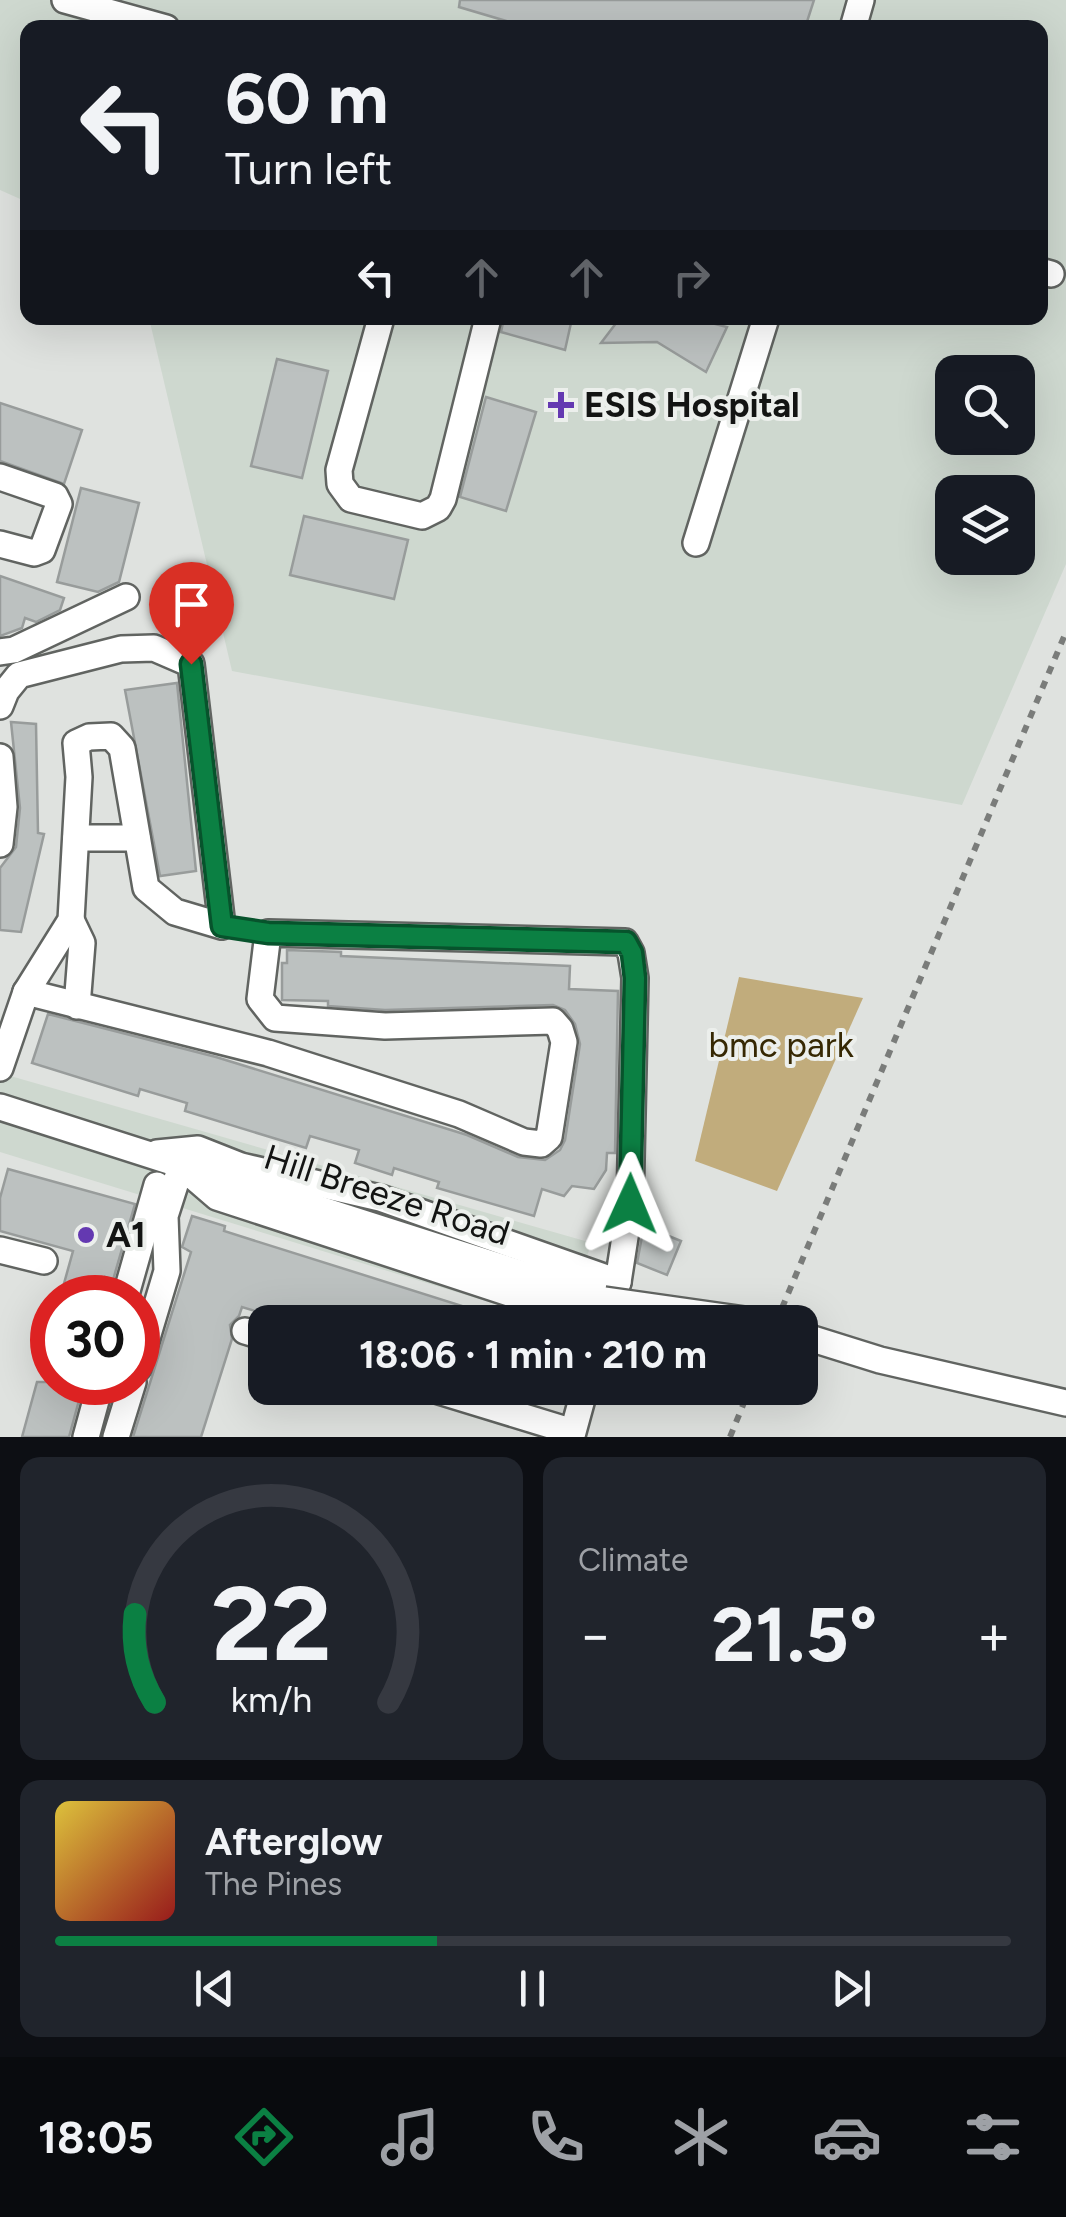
<!DOCTYPE html>
<html lang="en">
<head>
<meta charset="utf-8">
<style>
  :root { --surface:#171b24; --page:#20242c; --text:#f1f3f6; --muted:#9ea1a6; --line:#363941; --accent:#0b8043 }
  body { margin:0; font-family:Figtree,sans-serif; background:var(--page); color:var(--text); height:100vh; display:flex; flex-direction:column; font-size:38px; white-space:nowrap }
  * { box-sizing:border-box; margin:0 }
  p { font-size:32px; color:var(--muted) }
  .icon { flex:none; width:55px; height:55px; fill:none; stroke:currentColor; stroke-width:2; stroke-linecap:round; stroke-linejoin:round }
  .map { position:relative; height:1437px; overflow:hidden }
  .side { display:flex; flex-direction:column; gap:20px; padding:20px; background:#0d0f14; flex:1 }
  .side>* { flex:none }
  .hud { position:absolute; left:20px; top:20px; width:1028px; height:305px; border-radius:20px; box-shadow:0 10px 40px #0002; background:#171b24; color:var(--text); overflow:hidden }
  .fabs { position:absolute; left:935px; top:355px; display:grid; gap:20px }
  .fabs a { display:grid; place-items:center; width:100px; height:100px; border-radius:20px; background:var(--surface); box-shadow:0 10px 40px #0002; font-size:50px }
  .speed { position:absolute; left:30px; top:1275px; display:flex; gap:20px; font-size:50px; font-weight:700; text-align:center }
  .speed>* { display:grid; place-content:center; width:130px; height:130px; border-radius:50%; background:var(--surface); box-shadow:0 10px 40px #0002; line-height:1 }
  .speed .limit { border:15px solid #d22; background:#fff; color:#111 }
  .pin { position:absolute; display:grid; place-items:center; width:85px; height:85px; color:#fff; margin:-102px -42px; border-radius:50% 50% 50% 0; rotate:-45deg; box-shadow:0 0 10px #0007 }
  .pin .icon { rotate:45deg }
  .me { position:absolute; width:110px; margin:-55px; rotate:1deg; stroke-linejoin:round; filter:drop-shadow(0 0 8px #0008) }
  .turn { display:flex; align-items:center; gap:35px; height:210px; padding:0 40px; font-size:45px }
  .turn .icon { width:130px; height:130px; stroke-width:2.5 }
  .turn b { display:block; font-size:70px; line-height:85px }
  .lanes { display:flex; align-items:center; height:95px; padding:0 40px; background:#0003; justify-content:center; gap:50px; direction:ltr }
  .lanes .off { opacity:.35 }
  .big { font-size:75px; font-weight:700; line-height:1.1 }
  .side .card { flex:1; display:flex; flex-direction:column; justify-content:center; gap:15px; min-width:0; padding:0 35px; border-radius:20px; background:var(--page) }
  .side .dial { align-items:center; gap:0 }
  .dial svg { height:260px; overflow:visible; fill:none; stroke:var(--line); stroke-width:7; stroke-linecap:round; text-anchor:middle }
  .dial text { fill:var(--text); stroke:none }
  .song { display:flex; align-items:center; gap:30px }
  .cover { width:120px; height:120px; border-radius:15px; background:linear-gradient(135deg,hsl(50 70% 55%),hsl(0 70% 35%)) }
  .played { height:10px; border-radius:5px; background:linear-gradient(90deg,var(--accent) 40%,var(--line) 40%) }
  .keys { display:flex; justify-content:space-around; direction:ltr }
  .heat { display:flex; justify-content:space-between; align-items:center; font-size:55px; direction:ltr }
  .side .tiles { flex:1; display:grid; gap:20px; grid-template-columns:1fr 1fr }
  .card:last-child { grid-column:span 2 }
  .trip { position:absolute; left:248px; top:1305px; width:570px; height:100px; border-radius:20px; background:var(--surface); box-shadow:0 10px 40px #0002; font-weight:700; line-height:100px; text-align:center }
  .tab-bar { display:flex; height:160px; justify-content:space-around; align-items:center; background:#090b0e; color:var(--muted) }
  .tab-bar .icon { width:70px; height:70px }
  .tab-bar .current { color:var(--accent) }
  .tab-bar b { font-size:45px; color:var(--text) }
  .map>svg:first-child { display:block }
</style>
</head>
<body>
<div class="map">
<svg width="1066" height="1437" viewBox="0 0 1066 1437">
  <rect width="100%" height="100%" fill="#dfe2df"/>
  <!-- built -->
  <g fill="#ced8cf" fill-rule="evenodd">
    <path d="M0,0H1066V564L962,805L232,671L149,318H1040V28H28L27,202L0,190ZM952,372H1018V438H952ZM952,492H1018V558H952Z"/>
    <path d="M0,1073L592,1243L561,1322H554L0,1152Z"/>
  </g>
  <!-- green -->
  <path fill="#c1ac7c" d="M739,977L863,998L777,1191L695,1161Z"/>
  <!-- building -->
  <g fill="#bcc1c0" stroke="#989c9b" stroke-width="2.5">
    <path d="M460,0H814L805,28H530L459,7Z"/>
    <path d="M504,318H561L560,321L571,323L565,350L501,332Z"/>
    <path d="M620,318H692L727,327L706,372L657,342L601,343Z"/>
    <path d="M277,359L328,371L302,478L251,466Z"/>
    <path d="M486,397L536,412L506,511L460,497Z"/>
    <path d="M0,403L82,430L64,484L0,461Z"/>
    <path d="M81,488L139,503L119,582L98,592L57,582Z"/>
    <path d="M304,516L408,540L394,599L290,575Z"/>
    <path d="M0,576L64,598L60,610L36,622L25,618L22,628L0,636Z"/>
    <path d="M177,683L196,871L160,876L125,690Z"/>
    <path d="M11,722L36,724L38,833L44,834L21,932L0,930V868L16,847L20,808Z"/>
    <path d="M287,950L341,952V956L570,966L569,989L618,991L615,1153H607L606,1170L594,1189L572,1186L564,1196L542,1189L534,1216L437,1188L439,1182L394,1168L392,1175L355,1163L359,1150L310,1136L306,1148L185,1111L187,1103L140,1089L138,1096L32,1063L48,1014L216,1057L467,1135L518,1157L545,1160L560,1150L565,1140L580,1044L575,1024L565,1010L553,1005L385,1010L328,1006V1001L282,1000V963H287Z"/>
    <path d="M8,1169L135,1204L113,1280L105,1277L99,1298H60L73,1251L0,1231V1198Z"/>
    <path d="M192,1216L225,1226L224,1231L494,1316L493,1322H292L242,1307L239,1316L230,1325L232,1339L201,1437H133L191,1252L182,1247Z"/>
    <path d="M644,1226L681,1241L667,1275L637,1263Z"/>
    <path d="M37,1382H84L69,1437H22Z"/>
  </g>
  <g fill="none" stroke-linecap="round" stroke-linejoin="round">
    <!-- street casing -->
    <g stroke="#616461" stroke-width="30">
      <g id="street">
        <path d="M65,0L166,28"/>
        <path d="M853,28L861,0"/>
        <path d="M1040,271L1051,274"/>
        <path d="M381,318L339,470L340,484L351,499L422,516L438,508L443,499L488,318"/>
        <path d="M0,477L55,496L59,504L42,550L34,553L0,544"/>
        <path d="M696,543L766,318"/>
        <path d="M0,652L14,650L126,597"/>
        <path d="M0,706L6,691L19,675L121,649L154,648L191,664L222,926L175,912L146,888L122,748L111,736L89,737L76,743L79,777L71,920L26,992L0,1068"/>
        <path d="M0,757L4,807L0,844"/>
        <path d="M76,838H137"/>
        <path d="M71,920L82,943L77,1006"/>
        <path d="M26,992L268,1053L459,1114L524,1142L541,1144L549,1137L564,1042L560,1029L553,1021L385,1026L275,1018L260,999L268,933L625,942L631,953L635,978L630,1205L618,1282"/>
        <path d="M0,1107L604,1300"/>
        <path d="M157,1153L198,1149L241,1166L380,1198L618,1282L614,1294"/>
        <path d="M0,1250L44,1261"/>
        <path d="M125,1298L157,1185"/>
        <path d="M245,1331L265,1337"/>
        <path d="M800,1335L880,1360L1066,1403"/>
        <path d="M138,1368L167,1271L165,1216L181,1166L217,1197L570,1313L604,1319L679,1322"/>
        <path d="M429,1388L573,1432L585,1388"/>
        <path d="M86,1437L101,1382"/>
        <path d="M116,1437L133,1382"/>
      </g>
    </g>
    <!-- path -->
    <g stroke="#7a7c7a" stroke-width="6" stroke-dasharray="8 8" stroke-linecap="butt">
      <path d="M782,1308L1066,632"/>
      <path d="M730,1437L750,1388"/>
    </g>
    <!-- street -->
    <use href="#street" stroke="#fff" stroke-width="25"/>
    <!-- street-bridge casing -->
    <g stroke="#616461" stroke-width="30" stroke-linecap="butt">
      <path id="street-bridge" d="M604,1300L759,1322"/>
    </g>
    <!-- street-bridge -->
    <use href="#street-bridge" stroke="#fff" stroke-width="25"/>
  </g>
  <g fill="none" stroke-linecap="round" stroke-linejoin="round">
    <!-- route casing -->
    <g stroke="#07532c" stroke-width="25">
      <path id="route" d="M191,664L222,926L268,933L626,942L632,953L635,978L630,1204"/>
    </g>
    <!-- route -->
    <use href="#route" stroke="#0b8043" stroke-width="18"/>
  </g>
  <!-- markers -->
  <g fill="#6439b1" stroke="#ecefec" stroke-width="4">
    <path d="M556 390h10v10h10v10h-10v10h-10v-10h-10v-10h10z"/>
    <circle cx="86" cy="1235" r="10"/>
  </g>
  <g text-anchor="middle" dominant-baseline="central" stroke-width="8" stroke-linejoin="round" paint-order="stroke">
    <!-- poi labels -->
    <g font-size="35" font-weight="bold" fill="#131413" stroke="#ecefec" text-anchor="start">
      <text x="584" y="405">ESIS Hospital</text>
      <text x="106" y="1235">A1</text>
    </g>
    <!-- park labels -->
    <g font-size="35" fill="#362803" stroke="#ecefec">
      <text x="781" y="1045">bmc park</text>
    </g>
    <!-- street labels -->
    <g font-size="35" fill="#131413" stroke="#ecefec">
      <text transform="translate(387 1195) rotate(18)">Hill Breeze Road</text>
    </g>
  </g>
</svg>
<div class="fabs">
<a><svg class="icon" aria-label="search" viewBox="0 0 24 24"><circle cx="10" cy="10" r="6"/><path d="M15 15l6 6"/></svg></a>
<a><svg class="icon" aria-label="layers" viewBox="0 0 24 24"><path d="M12 4l9 5-9 5-9-5zM3 14l9 5 9-5"/></svg></a>
</div>
<div class="speed"><div class="limit">30</div></div>
<div class="pin" style="left:191px;top:664px;background:#d93025"><svg class="icon" aria-label="arrive" viewBox="0 0 24 24"><path d="M6 21V4h12l-3 4 3 4H6"/></svg></div>
<svg class="me" style="left:630px;top:1204px" viewBox="-20 -20 40 40"><path d="M0-17L14 15 0 8-14 15z" fill="#0b8043" stroke="#fff" stroke-width="4"/></svg>
<div class="trip">18:06 · 1 min · 210 m</div>
<div class="hud">
<div class="turn"><svg class="icon" aria-label="left" viewBox="0 0 24 24"><path d="M17 20v-9H6M10 6l-5 5 5 5"/></svg><div><b>60 m</b>Turn left</div></div>
<div class="lanes"><svg class="icon" aria-label="left" viewBox="0 0 24 24"><path d="M17 20v-9H6M10 6l-5 5 5 5"/></svg><svg class="icon off" aria-label="ahead" viewBox="0 0 24 24"><path d="M12 20V5M6 11l6-6 6 6"/></svg><svg class="icon off" aria-label="ahead" viewBox="0 0 24 24"><path d="M12 20V5M6 11l6-6 6 6"/></svg><svg class="icon off" aria-label="right" viewBox="0 0 24 24"><path d="M7 20v-9h11M14 6l5 5-5 5"/></svg></div>
</div>
</div>
<section class="side">
<div class="tiles">
<div class="card dial"><svg viewBox="0 0 100 80">
<path d="M14 69A42 42 0 1 1 86 69"/>
<path d="M14 69A42 42 0 0 1 8 42" stroke="#0b8043"/>
<text x="50" y="56" font-size="32" font-weight="700">22</text>
<text x="50" y="72" font-size="11">km/h</text>
</svg></div>
<div class="card"><p>Climate</p>
<div class="heat"><a>−</a><b class="big">21.5°</b><a>+</a></div>
</div>
<div class="card">
<div class="song"><i class="cover"></i><div><b>Afterglow</b><p>The Pines</p></div></div>
<div class="played"></div>
<div class="keys"><svg class="icon" aria-label="previous" viewBox="0 0 24 24"><path d="M18 5L8 12l10 7zM5 5v14"/></svg><svg class="icon" aria-label="pause" viewBox="0 0 24 24"><path d="M8 5v14M16 5v14"/></svg><svg class="icon" aria-label="next" viewBox="0 0 24 24"><path d="M6 5l10 7-10 7zM19 5v14"/></svg></div>
</div>
</div>
</section>
<nav class="tab-bar">
<b>18:05</b>
<svg class="icon current" aria-label="directions" viewBox="0 0 24 24"><path d="M12 3l9 9-9 9-9-9zM9 14v-3h6M13 9l2 2-2 2"/></svg>
<svg class="icon" aria-label="music" viewBox="0 0 24 24"><path d="M9 18V5l10-2v13"/><circle cx="6" cy="18" r="3"/><circle cx="16" cy="16" r="3"/></svg>
<svg class="icon" aria-label="phone" viewBox="0 0 24 24"><path d="M5 4h4l2 5-3 2q2 4 5 5l2-3 5 2v4C11 20 4 13 5 4z"/></svg>
<svg class="icon" aria-label="climate" viewBox="0 0 24 24"><path d="M12 3v18M4 7l16 10M4 17L20 7"/></svg>
<svg class="icon" aria-label="car" viewBox="0 0 24 24"><path d="M5 17H2v-5l4-1 3-4h7l3 4 3 1v5h-3M9 17h6M6 11h13"/><circle cx="7" cy="17" r="2"/><circle cx="17" cy="17" r="2"/></svg>
<svg class="icon" aria-label="filters" viewBox="0 0 24 24"><path d="M4 7h16M4 17h16"/><circle cx="9" cy="7" r="2"/><circle cx="15" cy="17" r="2"/></svg>
</nav>
</body>
</html>
